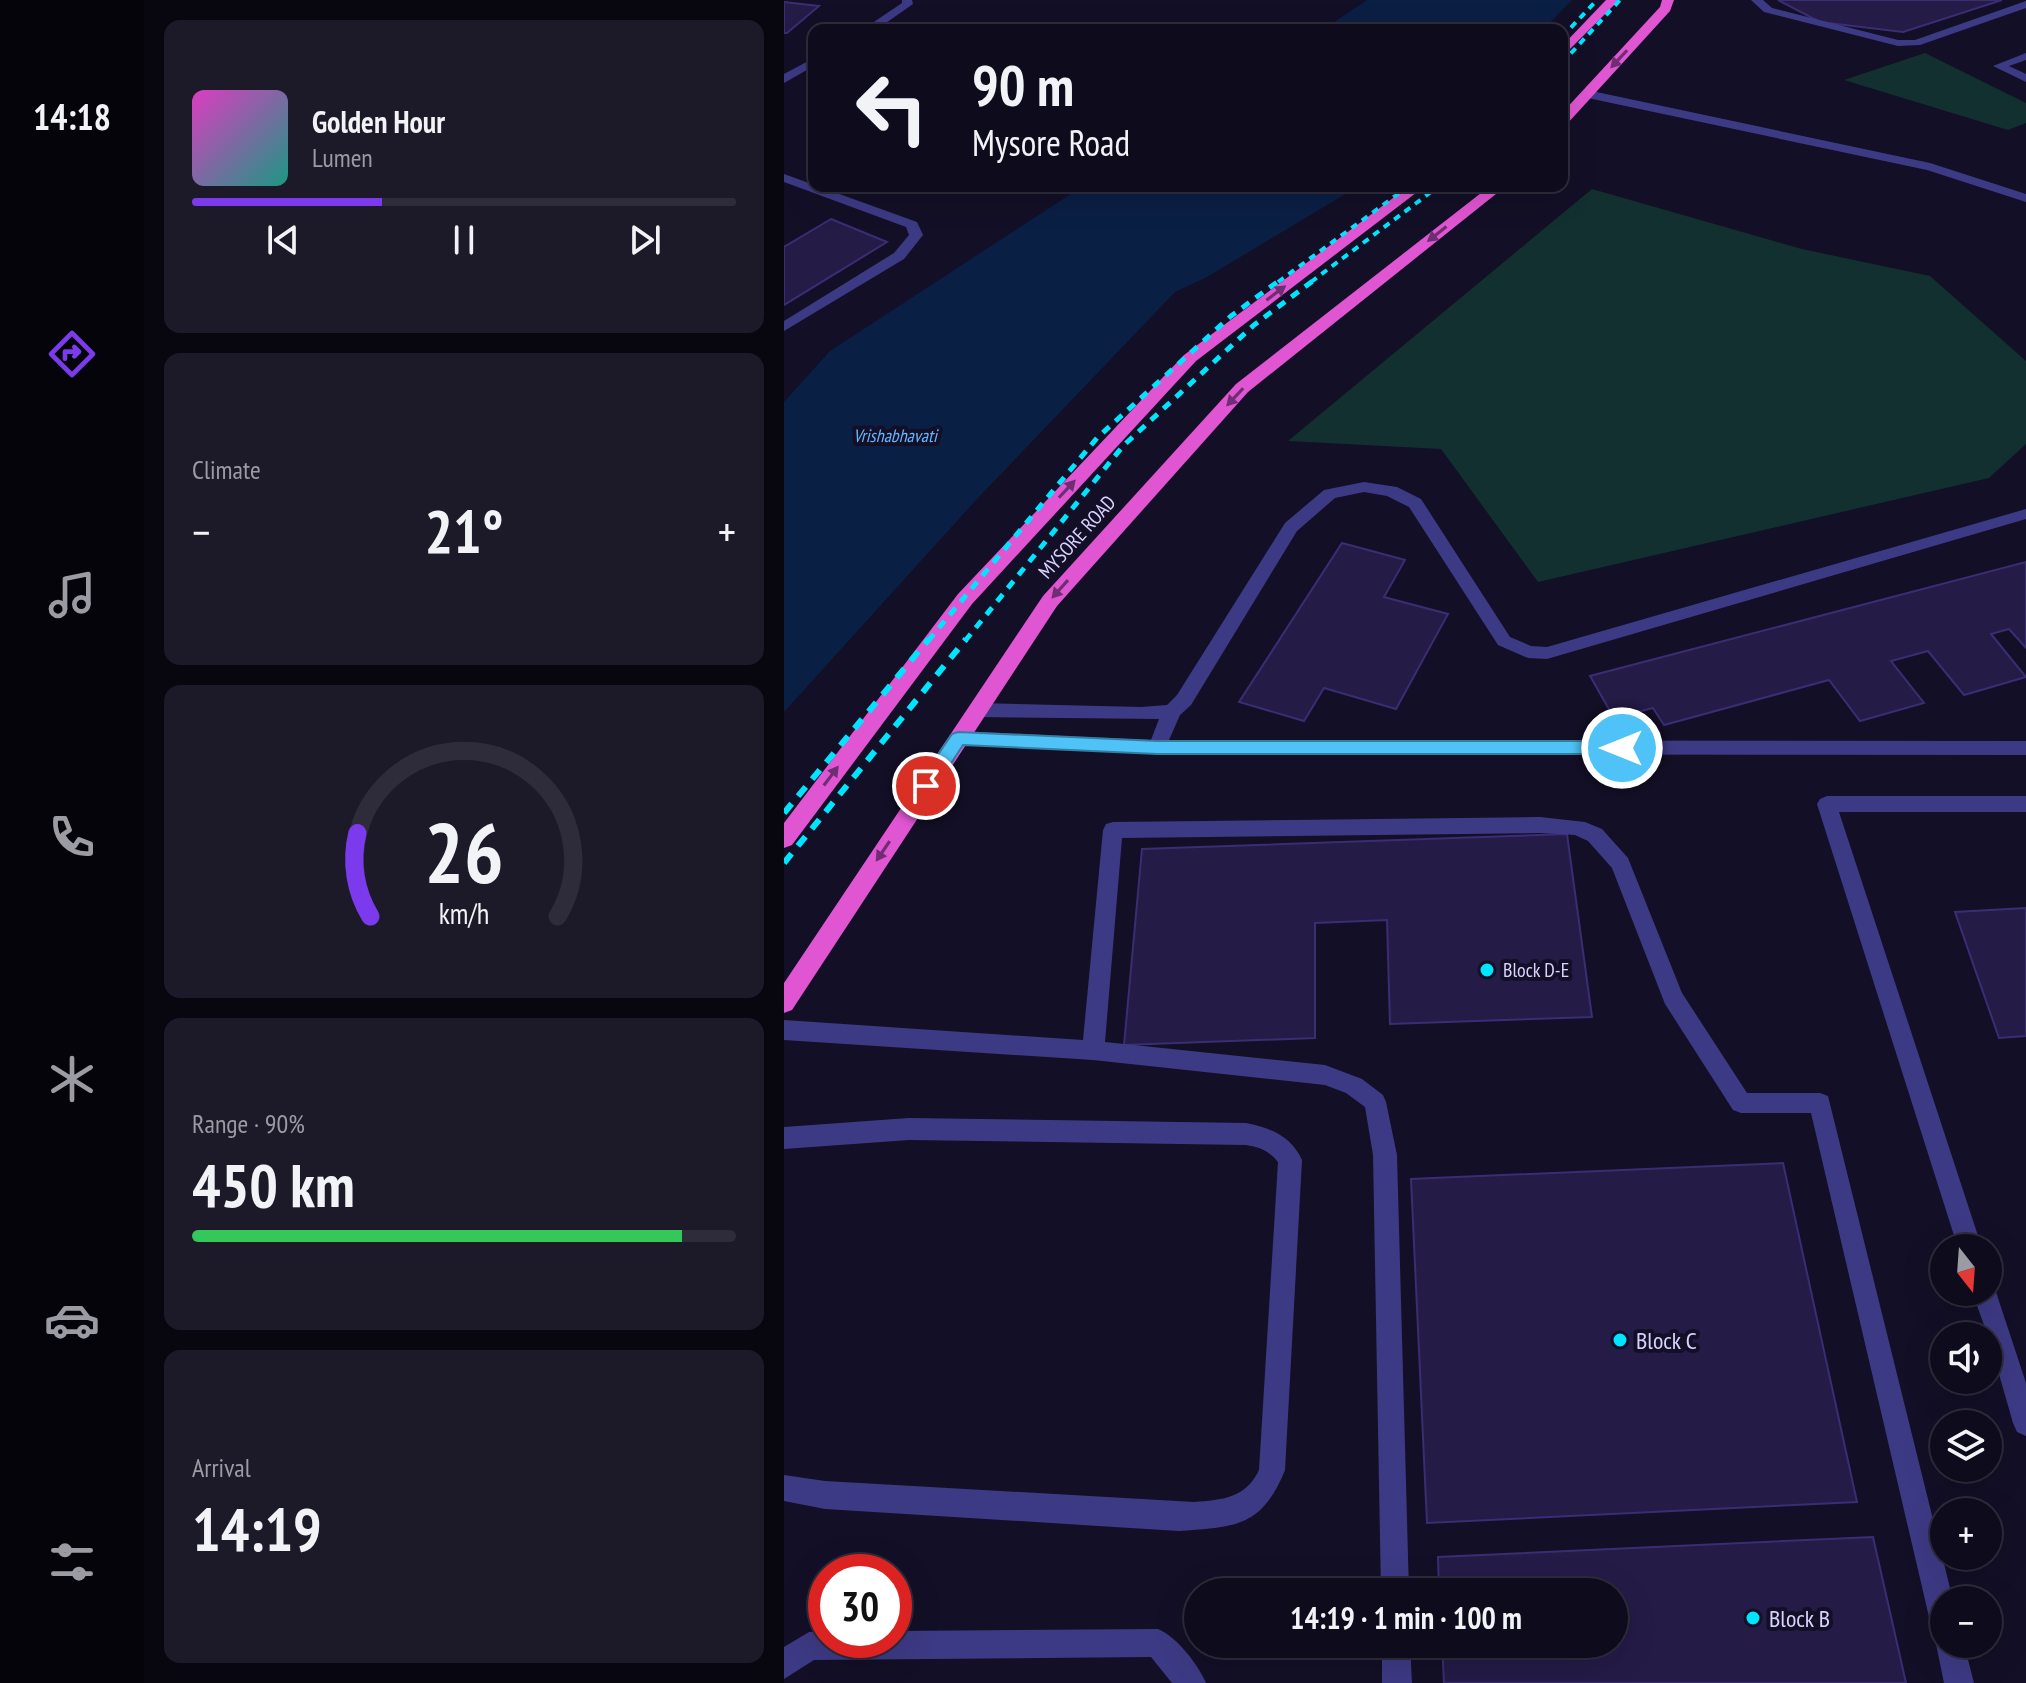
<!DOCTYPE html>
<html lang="en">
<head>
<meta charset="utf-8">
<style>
  :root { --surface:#0e0b1c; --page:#1c1929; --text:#f1f3f6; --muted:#9b9ba3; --line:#2e2b3b; --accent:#7c3aed }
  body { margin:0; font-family:"PT Sans Narrow",sans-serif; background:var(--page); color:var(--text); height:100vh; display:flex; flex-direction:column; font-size:30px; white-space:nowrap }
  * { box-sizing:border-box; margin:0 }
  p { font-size:26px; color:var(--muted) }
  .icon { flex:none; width:44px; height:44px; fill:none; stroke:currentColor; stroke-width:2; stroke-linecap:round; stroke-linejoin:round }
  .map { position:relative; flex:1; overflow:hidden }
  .side { display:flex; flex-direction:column; gap:20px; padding:20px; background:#08060f; width:640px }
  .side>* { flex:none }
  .guide { position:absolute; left:24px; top:24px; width:760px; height:168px; border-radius:16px; box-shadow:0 8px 32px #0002,0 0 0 2px var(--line); background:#0e0b1c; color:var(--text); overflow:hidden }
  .needle { width:52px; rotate:163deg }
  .controls { position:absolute; left:1146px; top:1234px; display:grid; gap:16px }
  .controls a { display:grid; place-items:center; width:72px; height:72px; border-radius:50%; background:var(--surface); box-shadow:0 8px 32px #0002,0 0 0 2px var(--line); font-size:40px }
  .speed { position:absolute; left:24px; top:1554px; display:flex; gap:16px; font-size:40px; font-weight:700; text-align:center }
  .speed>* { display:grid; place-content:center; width:104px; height:104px; border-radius:50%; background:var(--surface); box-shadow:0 8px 32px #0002,0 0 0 2px var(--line); line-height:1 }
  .speed .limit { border:12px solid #d22; background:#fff; color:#111 }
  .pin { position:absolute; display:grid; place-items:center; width:68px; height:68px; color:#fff; margin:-34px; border:4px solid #fff; border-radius:50%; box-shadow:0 2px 8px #0007 }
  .me { position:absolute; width:88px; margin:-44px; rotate:270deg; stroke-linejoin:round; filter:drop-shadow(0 0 6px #0008) }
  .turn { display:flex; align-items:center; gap:28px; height:168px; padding:0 32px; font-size:36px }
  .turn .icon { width:104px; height:104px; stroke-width:2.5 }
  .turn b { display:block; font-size:56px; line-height:68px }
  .big { font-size:60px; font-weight:600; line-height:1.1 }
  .side .widget { flex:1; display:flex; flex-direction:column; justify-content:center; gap:12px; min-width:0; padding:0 28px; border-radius:16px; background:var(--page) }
  .side .dial { align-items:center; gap:0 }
  .dial svg { height:208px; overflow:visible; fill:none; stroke:var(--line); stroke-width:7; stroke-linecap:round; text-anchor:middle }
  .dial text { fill:var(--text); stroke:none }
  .song { display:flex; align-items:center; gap:24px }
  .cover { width:96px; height:96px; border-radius:12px; background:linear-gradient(135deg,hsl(310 70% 55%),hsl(170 70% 35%)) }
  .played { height:8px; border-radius:4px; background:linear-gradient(90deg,var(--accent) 35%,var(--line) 35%) }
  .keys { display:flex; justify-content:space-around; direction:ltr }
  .heat { display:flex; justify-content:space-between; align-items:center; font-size:44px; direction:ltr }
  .charge { height:12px; border-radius:6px; background:linear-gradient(90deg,#34c759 90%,var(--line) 0) }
  .trip { position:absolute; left:400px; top:1578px; width:444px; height:80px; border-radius:40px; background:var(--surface); box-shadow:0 8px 32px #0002,0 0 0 2px var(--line); font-weight:600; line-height:80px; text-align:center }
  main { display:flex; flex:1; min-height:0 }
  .tabs { display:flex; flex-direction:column; width:144px; justify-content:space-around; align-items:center; background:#06040b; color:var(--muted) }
  .tabs .icon { width:56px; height:56px }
  .tabs .selected { color:var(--accent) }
  .tabs b { font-size:36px; color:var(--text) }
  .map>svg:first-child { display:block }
</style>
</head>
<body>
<main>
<nav class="tabs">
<b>14:18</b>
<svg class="icon selected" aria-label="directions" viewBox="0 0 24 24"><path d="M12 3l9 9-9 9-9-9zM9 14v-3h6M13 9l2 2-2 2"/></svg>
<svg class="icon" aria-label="music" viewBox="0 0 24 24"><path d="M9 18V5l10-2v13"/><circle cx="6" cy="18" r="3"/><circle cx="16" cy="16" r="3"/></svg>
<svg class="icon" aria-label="phone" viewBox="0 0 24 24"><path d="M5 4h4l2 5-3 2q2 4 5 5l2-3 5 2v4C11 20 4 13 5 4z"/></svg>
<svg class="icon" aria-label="climate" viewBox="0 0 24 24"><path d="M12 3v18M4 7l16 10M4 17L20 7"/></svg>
<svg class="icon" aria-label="car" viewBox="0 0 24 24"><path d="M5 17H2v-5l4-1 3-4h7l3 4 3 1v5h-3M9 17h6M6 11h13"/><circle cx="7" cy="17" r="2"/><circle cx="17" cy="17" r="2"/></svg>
<svg class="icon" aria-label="filters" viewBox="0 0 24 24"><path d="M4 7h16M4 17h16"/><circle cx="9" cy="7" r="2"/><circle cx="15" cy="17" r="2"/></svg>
</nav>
<section class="side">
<div class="widget">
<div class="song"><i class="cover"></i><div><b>Golden Hour</b><p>Lumen</p></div></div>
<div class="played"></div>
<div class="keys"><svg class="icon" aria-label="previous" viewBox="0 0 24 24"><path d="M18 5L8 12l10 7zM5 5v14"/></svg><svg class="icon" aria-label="pause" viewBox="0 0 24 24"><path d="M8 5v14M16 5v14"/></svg><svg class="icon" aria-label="next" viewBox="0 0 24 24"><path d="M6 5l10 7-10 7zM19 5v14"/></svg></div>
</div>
<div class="widget"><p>Climate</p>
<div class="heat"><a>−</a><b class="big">21°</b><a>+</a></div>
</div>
<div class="widget dial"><svg viewBox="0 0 100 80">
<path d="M14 69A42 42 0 1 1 86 69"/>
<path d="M14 69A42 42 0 0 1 9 37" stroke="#7c3aed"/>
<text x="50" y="56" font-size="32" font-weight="700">26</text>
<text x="50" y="72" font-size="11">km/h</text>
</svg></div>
<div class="widget"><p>Range · 90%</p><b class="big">450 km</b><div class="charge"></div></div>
<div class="widget"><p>Arrival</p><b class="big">14:19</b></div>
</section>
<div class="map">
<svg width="1242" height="1683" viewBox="0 0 1242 1683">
  <rect width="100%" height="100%" fill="#130f26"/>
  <!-- green -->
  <g fill="#12302f">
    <path d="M1141,53L1242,103V123L1224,130L1060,80Z"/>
    <path d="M808,189L1018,249L1146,276L1242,361V444L1205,478L754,582L657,449L504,441Z"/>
  </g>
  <!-- water -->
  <g fill="#0a1f44">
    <path d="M583,0H788L759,30H538Z"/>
    <path d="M299,186H575L423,277L391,292L193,499L0,712V402L46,351Z"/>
  </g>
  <!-- building -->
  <g fill="#241b47" stroke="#3b2d73" stroke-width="2">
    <path d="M994,0H1218L1119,32L1036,22Z"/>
    <path d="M0,2L35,6L3,33H0Z"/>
    <path d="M47,219L103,242L0,305V247Z"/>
    <path d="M558,543L621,560L600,597L664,614L612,709L540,688L520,721L455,702Z"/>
    <path d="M1242,562V648L1225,629L1207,634L1242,677L1180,695L1144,651L1107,661L1140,703L1076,721L1045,680L880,725L869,708L830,718L806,676Z"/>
    <path d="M783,834L808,1017L606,1024L603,920L531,923V1038L340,1045L358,849Z"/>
    <path d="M1242,908V1036L1215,1038L1171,912Z"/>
    <path d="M999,1163L1073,1502L643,1523L627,1179Z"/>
    <path d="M1089,1537L1122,1683H660L658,1644H830V1592H655L654,1557Z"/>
  </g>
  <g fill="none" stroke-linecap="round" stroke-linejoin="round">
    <!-- service -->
    <g fill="#3d3a85" fill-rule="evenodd">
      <path d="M118,0H128L129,4L92,30H78L118,3Z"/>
      <path d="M967,0H979L988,8L1114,40H1131L1242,1V8L1136,45L1114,46L980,12Z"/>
      <path d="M30,58V66L0,83V74Z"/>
      <path d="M803,90L1146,163L1242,194V202L1143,170L799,97L797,94Z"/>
      <path d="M0,174L133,222L139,235L120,259L0,331V321L110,253L125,235L122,227L0,182Z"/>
    </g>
    <!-- minor -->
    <g fill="#3d3a85" fill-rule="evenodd">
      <path d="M1242,53V60L1225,66L1242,74V82L1209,66Z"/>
      <path d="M580,482L613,487L637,499L726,637L747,646L763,647L1242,509V519L763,659L744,658L714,645L625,507L603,496L580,492L551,498L513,531L407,705L396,715L385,740L1242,741V755L373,754L167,743L165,738L174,731L367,740L375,719L193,717L184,710L193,703L357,707L383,705L393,695L501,523L540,490Z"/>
      <path d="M1043,796H1242V812H1055L1198,1248H1174L1033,804L1036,799Z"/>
      <path d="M756,817L801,822L818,829L844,858L898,993L963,1093H1036L1044,1096L1169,1600H1160V1644H1180L1190,1683H1160L1152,1644L1156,1634L1150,1631L1146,1621L1027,1113H957L949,1110L881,1004L828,868L804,841L791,835L756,833L338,838L321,1042L541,1065L578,1079L599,1095L602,1102L613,1155L625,1592H597L589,1155L581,1107L562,1093L541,1085L309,1060L0,1040V1020L299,1040L319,830L322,824L329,822Z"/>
      <path d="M125,1118L462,1123C487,1128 507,1136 518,1160L501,1470C478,1527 451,1527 395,1531L41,1509L0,1501V1475L41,1481L410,1502C438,1500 462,1498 475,1470L494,1162C485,1151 476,1147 462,1145L125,1140L0,1149V1127Z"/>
      <path d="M1204,1281L1209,1283L1212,1292L1242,1383V1436L1233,1432L1229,1423L1204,1336L1188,1292H1204Z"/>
      <path d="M374,1629C393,1637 414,1664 422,1683H388L367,1657L30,1660L0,1679V1647L25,1632H42V1640H110V1631Z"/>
      <path d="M598,1644H626L628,1683H598Z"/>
    </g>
    <!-- trunk -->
    <g fill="#e055d1" fill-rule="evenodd">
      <path d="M822,0H835L778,57V46Z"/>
      <path d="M878,0H890L886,11L783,124L778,125V113L876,7Z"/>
      <path d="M625,186H641L412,361L188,604L8,845L0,848V823L174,594L400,355Z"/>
      <path d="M706,186H722L464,392L273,606L8,1010L0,1013V983L259,596L452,384Z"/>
    </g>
    <!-- rail-far2 -->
    <g stroke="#00e5ff" stroke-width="4" stroke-dasharray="7 6" stroke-linecap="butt">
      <path d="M778,37L813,0"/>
      <path d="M778,63L836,0"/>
      <path d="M494,282L625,186"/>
      <path d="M527,282L655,186"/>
    </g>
    <!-- rail-far1 -->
    <g stroke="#00e5ff" stroke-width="5" stroke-dasharray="9 8" stroke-linecap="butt">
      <path d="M144,641L313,438L447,316L496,280"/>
      <path d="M181,641L339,446L470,325L530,280"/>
    </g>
    <!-- rail -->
    <g stroke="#00e5ff" stroke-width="6" stroke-dasharray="12 10" stroke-linecap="butt">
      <path d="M0,813L145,639"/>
      <path d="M0,863L182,639"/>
    </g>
  </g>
  <!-- one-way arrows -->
  <defs><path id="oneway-solid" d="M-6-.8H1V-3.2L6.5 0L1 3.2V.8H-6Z" transform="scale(2)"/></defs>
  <g fill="#6f2e73">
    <use href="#oneway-solid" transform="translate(835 59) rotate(133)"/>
    <use href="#oneway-solid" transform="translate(653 234) rotate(142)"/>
    <use href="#oneway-solid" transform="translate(492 293) rotate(-37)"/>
    <use href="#oneway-solid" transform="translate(451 397) rotate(133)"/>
    <use href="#oneway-solid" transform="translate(283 489) rotate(-47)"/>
    <use href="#oneway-solid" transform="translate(276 589) rotate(132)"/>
    <use href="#oneway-solid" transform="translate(47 776) rotate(-53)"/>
    <use href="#oneway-solid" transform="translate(99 851) rotate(124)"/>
  </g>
  <!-- route -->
  <path fill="#4fc3f7" stroke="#337fa1" stroke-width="2" d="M174,732L373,741H838L847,748L838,754H373L179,745L149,791H136L134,786L136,781L168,734Z"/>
  <!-- markers -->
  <g fill="#00e5ff" stroke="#130f26" stroke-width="3">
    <circle cx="703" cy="970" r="8"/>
    <circle cx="836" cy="1340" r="8"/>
    <circle cx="969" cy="1618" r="8"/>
  </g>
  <g text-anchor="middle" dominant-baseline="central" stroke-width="8" stroke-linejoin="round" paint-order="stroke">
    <!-- far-water labels -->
    <g font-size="18" font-style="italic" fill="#62b6ff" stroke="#130f26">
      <text x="111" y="435">Vrishabhavati</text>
    </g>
    <!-- street labels -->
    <g font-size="20" fill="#d9d4ff" stroke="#130f26">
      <text transform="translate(293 537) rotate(-48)">MYSORE ROAD</text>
    </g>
    <!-- poi labels -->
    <g font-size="20" fill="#d9d4ff" stroke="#130f26" text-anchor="start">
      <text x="719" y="970">Block D-E</text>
    </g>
    <!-- near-poi labels -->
    <g font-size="24" fill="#d9d4ff" stroke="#130f26" text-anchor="start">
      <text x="852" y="1340">Block C</text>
      <text x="985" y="1618">Block B</text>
    </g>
  </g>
</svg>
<div class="controls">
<a><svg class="needle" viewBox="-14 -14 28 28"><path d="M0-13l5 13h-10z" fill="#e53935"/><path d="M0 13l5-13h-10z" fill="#9b9ba3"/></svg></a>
<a><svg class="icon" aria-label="sound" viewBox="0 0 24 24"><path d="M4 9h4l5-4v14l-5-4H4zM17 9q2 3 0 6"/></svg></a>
<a><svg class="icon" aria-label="layers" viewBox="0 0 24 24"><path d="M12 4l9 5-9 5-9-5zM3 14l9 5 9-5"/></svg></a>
<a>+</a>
<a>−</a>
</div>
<div class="speed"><div class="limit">30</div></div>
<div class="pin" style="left:142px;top:786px;background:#d93025"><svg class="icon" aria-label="arrive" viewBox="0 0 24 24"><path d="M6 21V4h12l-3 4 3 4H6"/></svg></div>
<svg class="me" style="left:838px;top:748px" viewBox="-20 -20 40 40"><circle r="17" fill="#4fc3f7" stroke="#fff" stroke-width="3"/><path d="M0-11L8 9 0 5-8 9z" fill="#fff"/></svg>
<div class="trip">14:19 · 1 min · 100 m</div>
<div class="guide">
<div class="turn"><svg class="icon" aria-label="left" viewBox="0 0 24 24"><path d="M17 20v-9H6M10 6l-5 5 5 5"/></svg><div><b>90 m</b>Mysore Road</div></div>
</div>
</div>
</main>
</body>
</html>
